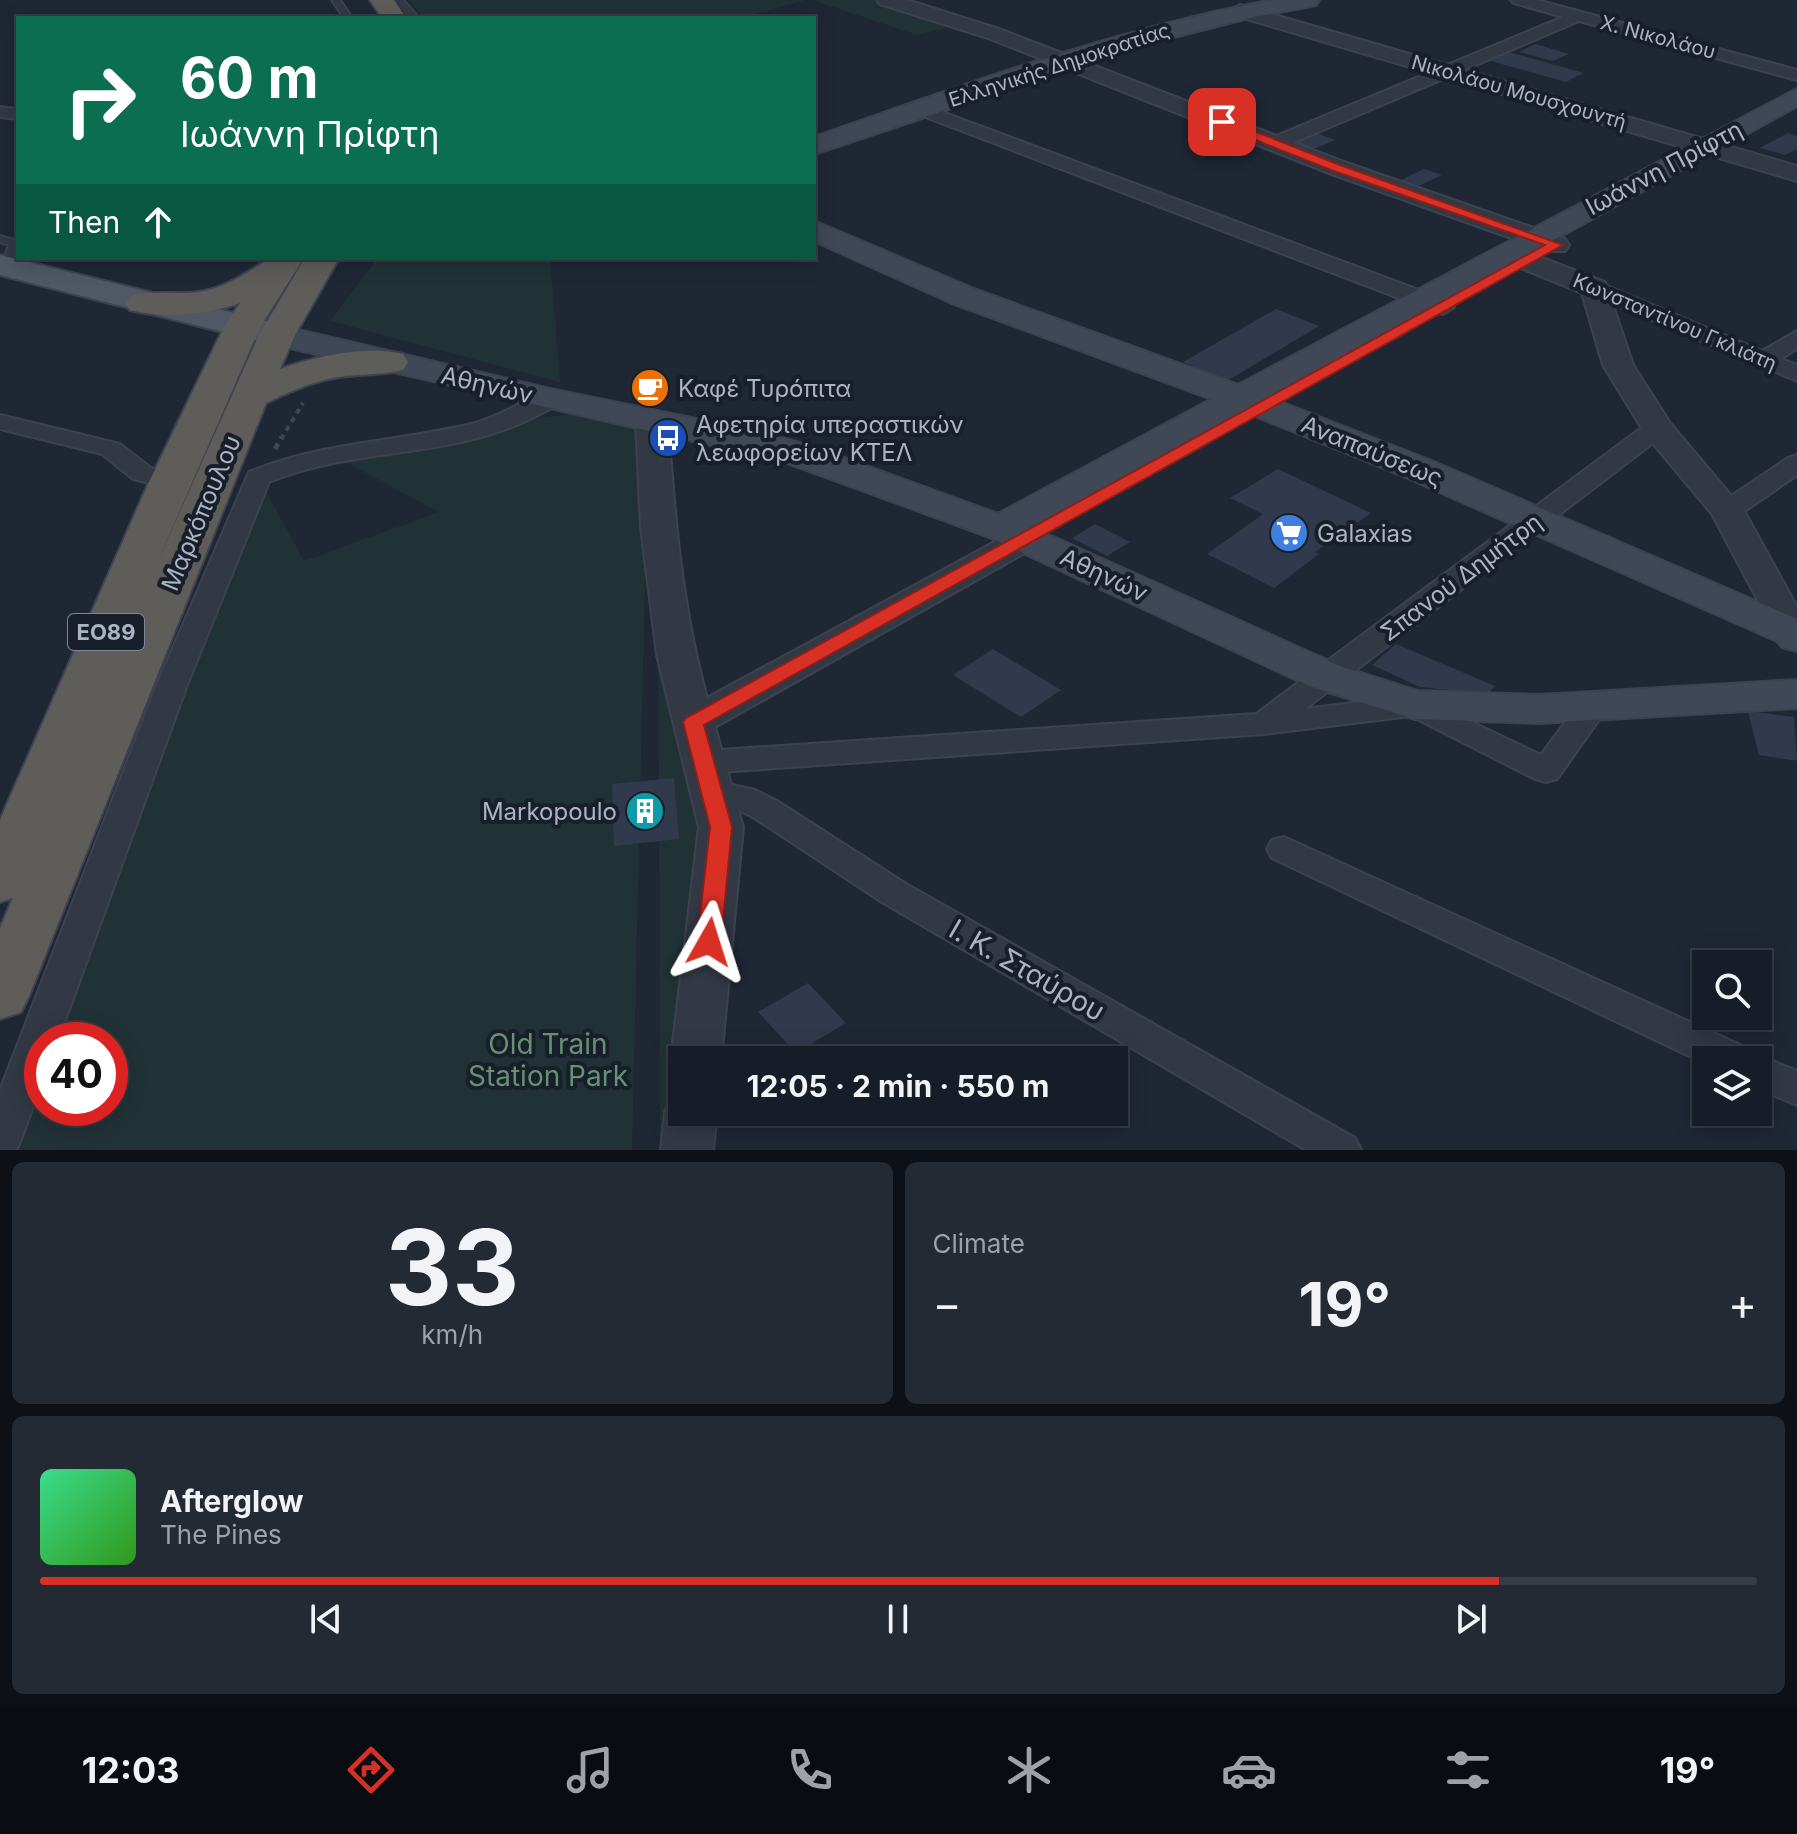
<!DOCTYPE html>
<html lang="en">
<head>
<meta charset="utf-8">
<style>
  :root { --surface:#171d28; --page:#242a34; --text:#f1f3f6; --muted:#9ea2a8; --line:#363b45; --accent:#d93025 }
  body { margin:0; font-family:Inter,sans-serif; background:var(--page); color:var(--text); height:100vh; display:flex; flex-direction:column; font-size:30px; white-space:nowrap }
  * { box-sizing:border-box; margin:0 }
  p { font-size:26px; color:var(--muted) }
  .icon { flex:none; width:44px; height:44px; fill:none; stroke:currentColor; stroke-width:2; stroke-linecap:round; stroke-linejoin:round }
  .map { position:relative; height:1150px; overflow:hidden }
  .details { display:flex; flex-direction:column; gap:12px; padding:12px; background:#0d1016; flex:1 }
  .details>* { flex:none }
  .guide { position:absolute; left:16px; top:16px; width:800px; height:244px; border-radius:0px; box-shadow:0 4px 20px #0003,0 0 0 2px var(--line); background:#0b6e4f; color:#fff; overflow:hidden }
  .fabs { position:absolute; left:1692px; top:950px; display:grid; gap:16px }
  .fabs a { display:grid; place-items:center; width:80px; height:80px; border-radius:0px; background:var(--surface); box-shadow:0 4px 20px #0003,0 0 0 2px var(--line); font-size:40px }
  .speed { position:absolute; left:24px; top:1022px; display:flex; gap:16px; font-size:40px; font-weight:700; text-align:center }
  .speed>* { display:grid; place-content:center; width:104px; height:104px; border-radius:50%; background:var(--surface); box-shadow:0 4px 20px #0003,0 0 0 2px var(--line); line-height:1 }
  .speed .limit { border:12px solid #d22; background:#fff; color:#111 }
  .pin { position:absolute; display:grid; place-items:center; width:68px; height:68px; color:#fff; margin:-34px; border-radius:16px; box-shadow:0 4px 12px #0006 }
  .me { position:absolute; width:88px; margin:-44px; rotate:6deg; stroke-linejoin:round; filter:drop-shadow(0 0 6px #0008) }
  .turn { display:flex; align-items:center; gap:28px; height:168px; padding:0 32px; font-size:36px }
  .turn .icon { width:104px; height:104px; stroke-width:2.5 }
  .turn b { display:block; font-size:56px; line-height:68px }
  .then { display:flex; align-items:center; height:76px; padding:0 32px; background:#0003; gap:16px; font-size:30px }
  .big { font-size:60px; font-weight:700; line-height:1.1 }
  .details .widget { flex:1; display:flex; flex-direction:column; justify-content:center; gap:12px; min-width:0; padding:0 28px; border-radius:12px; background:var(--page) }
  .details .dial { align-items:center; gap:0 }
  .dial b { font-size:104px; line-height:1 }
  .song { display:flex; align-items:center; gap:24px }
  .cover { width:96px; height:96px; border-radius:12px; background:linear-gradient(135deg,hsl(150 70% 55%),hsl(110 70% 35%)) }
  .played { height:8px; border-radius:4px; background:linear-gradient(90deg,var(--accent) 85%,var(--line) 85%) }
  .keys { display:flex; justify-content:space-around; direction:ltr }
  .heat { display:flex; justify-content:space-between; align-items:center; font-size:44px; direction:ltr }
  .details .tiles { flex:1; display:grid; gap:12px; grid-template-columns:1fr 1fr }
  .widget:last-child { grid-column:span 2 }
  .trip { position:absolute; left:668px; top:1046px; width:460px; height:80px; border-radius:0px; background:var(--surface); box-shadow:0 4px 20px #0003,0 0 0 2px var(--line); font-weight:700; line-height:80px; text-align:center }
  .dock { display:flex; height:128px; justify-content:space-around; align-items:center; background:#090c10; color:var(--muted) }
  .dock .icon { width:56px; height:56px }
  .dock .current { color:var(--accent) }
  .dock b { font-size:36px; color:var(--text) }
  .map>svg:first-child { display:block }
</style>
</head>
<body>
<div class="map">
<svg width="1797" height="1150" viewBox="0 0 1797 1150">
  <rect width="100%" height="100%" fill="#1f2735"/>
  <!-- green -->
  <g fill="#213236">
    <path d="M409,0H805L742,18H423Z"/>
    <path d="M813,0H877L955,26L917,35Z"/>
    <path d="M378,258H550L560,382L330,321Z"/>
    <path d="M649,405L632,1150H0L42,1040V1108H110V1040H42L258,477L304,561L439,512L338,458L506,422Z"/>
    <path d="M658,527L714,792L682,1060L683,1150H660Z"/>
  </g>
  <!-- building -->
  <g fill="#313a4c">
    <path d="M1535,44L1569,54L1553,61L1519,52Z"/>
    <path d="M1505,51L1584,73L1566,82L1487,60Z"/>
    <path d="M1316,133L1335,140L1311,150L1292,143Z"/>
    <path d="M1788,133L1797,136V149L1785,155L1760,148Z"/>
    <path d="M1424,169L1442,175L1414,188L1397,182Z"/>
    <path d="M1276,309L1319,326L1227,381L1183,362Z"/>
    <path d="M1278,469L1371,513L1315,552L1319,554L1274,588L1207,554L1263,514L1230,498Z"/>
    <path d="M1095,524L1130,542L1107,556L1072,538Z"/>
    <path d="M1396,644L1495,686L1487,694L1420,687L1372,665Z"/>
    <path d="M993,649L1061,690L1021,717L953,675Z"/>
    <path d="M1748,711L1794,717L1797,761L1759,755Z"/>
    <path d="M674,778L679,839L614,846L612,784Z"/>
    <path d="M808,983L846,1023L796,1053L758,1012Z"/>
  </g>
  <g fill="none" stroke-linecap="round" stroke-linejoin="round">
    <!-- service casing -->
    <g stroke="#3c424f" stroke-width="4">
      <g id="service">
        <path d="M332,0H340L352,18H344Z"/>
        <path d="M0,236L18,241C18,250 15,266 6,270L1,267L9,245L0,242Z"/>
      </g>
    </g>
    <!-- minor casing -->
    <g stroke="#3c424f" stroke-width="4">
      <g id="minor">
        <path d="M387,0H403L419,18H403Z"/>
        <path d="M1511,0H1537L1797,70V80L1579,21L1283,147H1269L1267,143L1269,139L1563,17L1514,3Z"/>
        <path d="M921,104L1451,302L1454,307L1443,314L1435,312L915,113L912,109Z"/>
        <path d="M0,107L18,109V119L0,117Z"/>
        <path d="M1595,281L1762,351L1797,331V348L1781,359L1797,365V381L1587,293L1584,288Z"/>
        <path d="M550,392L559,394L562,399L559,404C537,416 516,427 491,434C417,457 342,452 269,482L187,685L58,1040H42V1082L20,1142L16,1150H0V1090L157,685L249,472C323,442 395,442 471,424C499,418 522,399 550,392Z"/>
        <path d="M0,415L120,444L151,468L179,475L183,480L179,485L170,488L133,479L102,454L0,429Z"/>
        <path d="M1657,421L1666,423L1669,428L1666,433L1305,709L1415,695L1541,755L1584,697L1595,694L1606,697L1610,704L1557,779L1546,782L1535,779L1411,716L1264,734L706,773L695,770L690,762L695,754L706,751L1256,714L1648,423Z"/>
        <path d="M1797,455V475L1736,517H1718L1714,511L1718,505L1788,458Z"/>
        <path d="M714,781L755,790L777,801L906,884L1355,1138L1361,1150H1306L882,902L753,817L734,808L702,800L698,792L702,784Z"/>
        <path d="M1284,837L1749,1049L1753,1057L1758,1055L1797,1071V1105L1758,1089V1060H1706V1064L1272,858L1267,849L1272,840Z"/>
      </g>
    </g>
    <!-- tertiary casing -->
    <g stroke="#3c424f" stroke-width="4">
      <g id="tertiary">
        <path d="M877,0H907L1002,30L1344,162L1565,239L1569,245L1565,251H1547L1326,172L988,38L880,4Z"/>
        <path d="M1240,5L1797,166V181L1233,15L1230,11Z"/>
        <path d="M1509,245L1605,282L1633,365L1670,423L1744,511L1797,607V642L1779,640L1712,514L1646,435L1603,365L1582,293L1499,259L1496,253L1499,247Z"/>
        <path d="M652,412L663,414L668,421C674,514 682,608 707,698L1013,532L1025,529L1037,532L1042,539L1037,546L715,727L743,827L721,1060H682V1075L671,1060L699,827L657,655L641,527L636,421L641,414Z"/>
        <path d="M682,1094V1112H717L713,1150H661L665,1112L673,1097Z"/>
      </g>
    </g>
    <!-- secondary casing -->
    <g stroke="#3c424f" stroke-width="4">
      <g id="secondary">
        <path d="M1273,0H1319L1316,5L1244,19L1128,49L814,154V137C965,85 1116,29 1273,0Z"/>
        <path d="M1797,89V106L1268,397L1434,462L1797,619V651L1782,647L1777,641L1408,478L1243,411L1031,527L1342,667L1417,691L1540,695L1797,680V708L1540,723L1415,719L1312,687L987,536L785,462L277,345L266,342L261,335L266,328L277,325L550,389L760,432L811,446L998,514L1212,399L952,303L814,241V221L974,289L1238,385Z"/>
      </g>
    </g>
    <!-- primary casing -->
    <g stroke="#3c424f" stroke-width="4">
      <path id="primary" d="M0,255L290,327L295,335L290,343L277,346L0,275Z"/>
    </g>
    <!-- trunk casing -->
    <g stroke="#3d4350" stroke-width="4">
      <g id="trunk">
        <path d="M370,0H394L406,18H382Z"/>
        <path d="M270,258H304L260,327L156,565L259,335L305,258H339L295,335L280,369C317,356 364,345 403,354L408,362L403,370C382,375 360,374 339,377C313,381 289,392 266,403L29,996L21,1012L0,1019V928L13,898L0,902V820L150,480L224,327L240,303C206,315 165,319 130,310L125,303L130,296C152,290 175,295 198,292C225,289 249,271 270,258Z"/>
      </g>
    </g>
    <!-- path-far1 -->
    <path stroke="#394b4e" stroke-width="4" stroke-dasharray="5 5" stroke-linecap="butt" d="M281,439L303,403"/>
    <!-- path -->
    <path stroke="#394b4e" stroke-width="5" stroke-dasharray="6 6" stroke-linecap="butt" d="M275,449L282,437"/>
    <!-- service -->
    <use href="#service" fill="#323945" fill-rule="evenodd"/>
    <!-- minor -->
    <use href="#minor" fill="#323945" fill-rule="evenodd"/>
    <!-- tertiary -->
    <use href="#tertiary" fill="#323945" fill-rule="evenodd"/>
    <!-- secondary -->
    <use href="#secondary" fill="#404858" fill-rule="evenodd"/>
    <!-- primary -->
    <use href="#primary" fill="#505866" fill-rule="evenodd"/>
    <!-- trunk -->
    <use href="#trunk" fill="#5e5d5a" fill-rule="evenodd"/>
  </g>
  <!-- route -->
  <path fill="#d93025" stroke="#8d1f18" stroke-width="2" d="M1218,120H1226L1340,165L1563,245L704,725L732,827L721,942L717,948L709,951L701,948L697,942L710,827L683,722L686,718L1545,245L1331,170L1218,125Z"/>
  <!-- icons -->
  <defs>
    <g id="cafe-disc" transform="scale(2)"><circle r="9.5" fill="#e8710a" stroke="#181e2a"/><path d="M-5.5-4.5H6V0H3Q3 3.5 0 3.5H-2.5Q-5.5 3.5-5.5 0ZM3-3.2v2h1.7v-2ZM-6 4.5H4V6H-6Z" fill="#fff"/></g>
    <g id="bus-disc" transform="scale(2)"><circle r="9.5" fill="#1a4fb4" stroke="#181e2a"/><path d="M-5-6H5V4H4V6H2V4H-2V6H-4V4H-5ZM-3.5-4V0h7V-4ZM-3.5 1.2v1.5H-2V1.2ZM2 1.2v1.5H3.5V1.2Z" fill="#fff"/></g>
    <g id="supermarket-disc" transform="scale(2)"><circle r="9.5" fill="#3f7fe0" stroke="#181e2a"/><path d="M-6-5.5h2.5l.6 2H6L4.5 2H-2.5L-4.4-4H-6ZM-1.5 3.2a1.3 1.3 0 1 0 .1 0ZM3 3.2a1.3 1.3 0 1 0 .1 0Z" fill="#fff"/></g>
    <g id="building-disc" transform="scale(2)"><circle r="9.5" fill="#0f9aa8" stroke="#181e2a"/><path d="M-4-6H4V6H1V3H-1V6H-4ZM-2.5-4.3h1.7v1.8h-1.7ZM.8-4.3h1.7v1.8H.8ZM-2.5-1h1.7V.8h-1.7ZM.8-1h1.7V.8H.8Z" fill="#fff"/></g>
  </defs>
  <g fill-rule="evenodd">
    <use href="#cafe-disc" x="650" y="388"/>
    <use href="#bus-disc" x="668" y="438"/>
    <use href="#supermarket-disc" x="1289" y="533"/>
    <use href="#building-disc" x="645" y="811"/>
  </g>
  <g text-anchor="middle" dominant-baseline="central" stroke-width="8" stroke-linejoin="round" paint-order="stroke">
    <!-- far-street labels -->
    <g font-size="20" fill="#acb3c3" stroke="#181e2a">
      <text transform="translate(1658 37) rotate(15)">Χ. Νικολάου</text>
      <text transform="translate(1059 65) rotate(-18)">Ελληνικής Δημοκρατίας</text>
      <text transform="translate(1519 92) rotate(16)">Νικολάου Μουσχουντή</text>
      <text transform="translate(1675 322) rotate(23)">Κωνσταντίνου Γκλιάτη</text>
    </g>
    <!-- shield labels -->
    <rect fill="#181e2a" stroke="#808695" stroke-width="2" x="68" y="614" width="76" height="36" rx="6"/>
    <g font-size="22" font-weight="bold" fill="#acb3c3">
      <text x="106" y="632">ΕΟ89</text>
    </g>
    <!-- street labels -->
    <g font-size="24" fill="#acb3c3" stroke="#181e2a">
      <text transform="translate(1664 168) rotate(-28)">Ιωάννη Πρίφτη</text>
      <text transform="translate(487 385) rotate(13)">Αθηνών</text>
      <text transform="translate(1372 451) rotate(22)">Αναπαύσεως</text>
      <text transform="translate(201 513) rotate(-67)">Μαρκόπουλου</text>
      <text transform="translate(1104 575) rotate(25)">Αθηνών</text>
      <text transform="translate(1461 577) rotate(-37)">Σπανού Δημήτρη</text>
    </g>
    <!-- poi labels -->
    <g font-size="24" fill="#acb3c3" stroke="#181e2a" text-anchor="start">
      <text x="678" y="388">Καφέ Τυρóπιτα</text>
      <text x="696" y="424">Αφετηρία υπεραστικών<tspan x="696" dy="28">λεωφορείων ΚΤΕΛ</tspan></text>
      <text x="1317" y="533">Galaxias</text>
      <text x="617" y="811" text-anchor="end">Markopoulo</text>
    </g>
    <!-- near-street labels -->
    <g font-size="28" fill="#acb3c3" stroke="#181e2a">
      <text transform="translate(1027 970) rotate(30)">Ι. Κ. Σταύρου</text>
    </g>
    <!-- near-park labels -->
    <g font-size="28" fill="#649272" stroke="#181e2a">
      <text x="548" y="1044">Old Train<tspan x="548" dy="32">Station Park</tspan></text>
    </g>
  </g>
</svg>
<div class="fabs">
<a><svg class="icon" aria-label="search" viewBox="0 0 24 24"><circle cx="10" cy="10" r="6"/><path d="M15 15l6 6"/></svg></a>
<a><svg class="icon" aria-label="layers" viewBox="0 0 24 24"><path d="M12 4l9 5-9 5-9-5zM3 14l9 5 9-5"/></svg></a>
</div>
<div class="speed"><div class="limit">40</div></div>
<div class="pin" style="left:1222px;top:122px;background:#d93025"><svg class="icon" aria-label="arrive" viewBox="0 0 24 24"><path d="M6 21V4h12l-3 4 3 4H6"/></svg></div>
<svg class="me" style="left:709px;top:942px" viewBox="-20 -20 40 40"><path d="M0-17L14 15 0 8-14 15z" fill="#d93025" stroke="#fff" stroke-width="4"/></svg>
<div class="trip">12:05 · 2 min · 550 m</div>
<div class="guide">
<div class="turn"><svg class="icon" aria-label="right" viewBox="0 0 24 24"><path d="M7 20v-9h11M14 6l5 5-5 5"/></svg><div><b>60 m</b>Ιωάννη Πρίφτη</div></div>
<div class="then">Then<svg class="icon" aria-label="ahead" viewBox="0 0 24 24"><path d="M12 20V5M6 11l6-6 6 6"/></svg></div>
</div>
</div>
<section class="details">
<div class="tiles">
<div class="widget dial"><b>33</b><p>km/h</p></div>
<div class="widget"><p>Climate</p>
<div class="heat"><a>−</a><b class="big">19°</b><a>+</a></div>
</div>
<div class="widget">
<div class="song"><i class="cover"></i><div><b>Afterglow</b><p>The Pines</p></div></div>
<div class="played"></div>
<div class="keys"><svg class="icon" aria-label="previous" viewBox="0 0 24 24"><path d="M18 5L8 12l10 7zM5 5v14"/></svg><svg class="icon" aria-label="pause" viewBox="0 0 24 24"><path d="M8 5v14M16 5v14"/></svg><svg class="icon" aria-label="next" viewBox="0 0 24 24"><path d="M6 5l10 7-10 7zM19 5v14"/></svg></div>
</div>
</div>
</section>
<nav class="dock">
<b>12:03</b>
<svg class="icon current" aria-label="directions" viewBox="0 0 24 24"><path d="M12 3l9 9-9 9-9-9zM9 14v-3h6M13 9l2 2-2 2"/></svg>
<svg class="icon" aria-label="music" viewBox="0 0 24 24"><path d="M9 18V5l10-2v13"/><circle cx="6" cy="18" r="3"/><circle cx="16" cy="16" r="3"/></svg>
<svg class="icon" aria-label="phone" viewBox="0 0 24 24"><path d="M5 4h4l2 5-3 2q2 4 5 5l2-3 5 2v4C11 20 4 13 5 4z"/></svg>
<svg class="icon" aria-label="climate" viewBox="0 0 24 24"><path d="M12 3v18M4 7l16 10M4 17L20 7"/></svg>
<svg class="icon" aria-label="car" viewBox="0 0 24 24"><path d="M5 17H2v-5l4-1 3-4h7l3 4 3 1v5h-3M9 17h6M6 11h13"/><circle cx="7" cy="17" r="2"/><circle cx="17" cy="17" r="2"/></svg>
<svg class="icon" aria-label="filters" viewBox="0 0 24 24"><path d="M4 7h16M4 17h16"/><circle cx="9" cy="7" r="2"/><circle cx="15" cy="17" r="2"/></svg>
<b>19°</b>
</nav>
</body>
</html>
